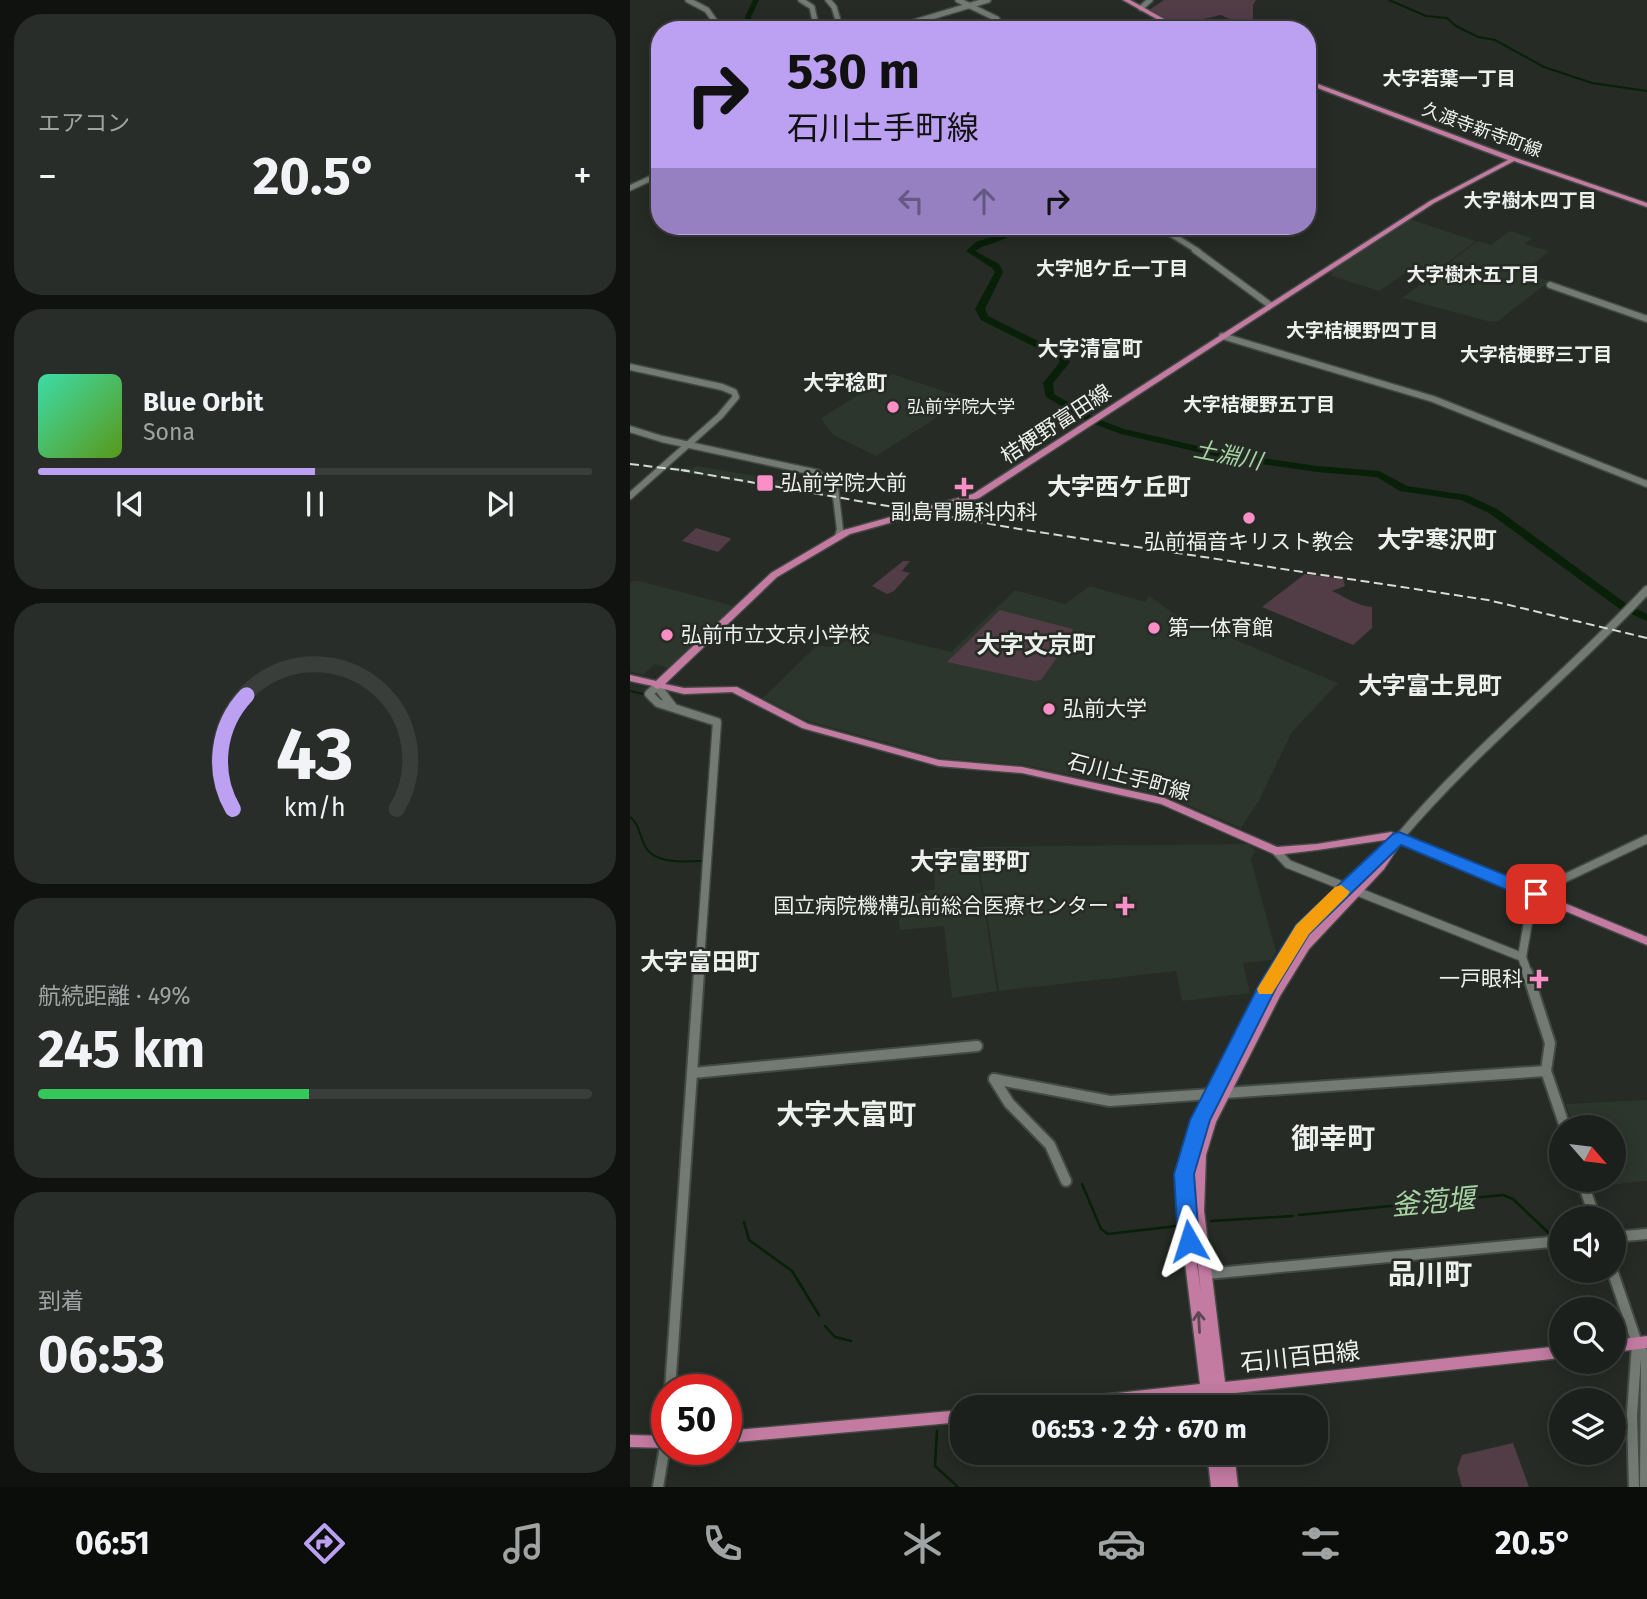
<!DOCTYPE html>
<html lang="ja">
<head>
<meta charset="utf-8">
<style>
  :root { --surface:#1c201c; --page:#292d29; --text:#f1f3f6; --muted:#a0a3a3; --line:#3a3e3b; --accent:#bca0f2 }
  body { margin:0; font-family:"Fira Sans","Noto Sans JP",sans-serif; background:var(--page); color:var(--text); height:100vh; display:flex; flex-direction:column; font-size:26px; white-space:nowrap }
  * { box-sizing:border-box; margin:0 }
  p { font-size:23px; color:var(--muted) }
  .icon { flex:none; width:38px; height:38px; fill:none; stroke:currentColor; stroke-width:2; stroke-linecap:round; stroke-linejoin:round }
  .map { position:relative; flex:1; overflow:hidden }
  .sheet { display:flex; flex-direction:column; gap:14px; padding:14px; background:#0f120f; width:630px }
  .sheet>* { flex:none }
  .banner { position:absolute; left:21px; top:21px; width:665px; height:214px; border-radius:28px; box-shadow:0 4px 18px #0003,0 0 0 2px var(--line); background:#bca0f2; color:#111; overflow:hidden }
  .needle { width:46px; rotate:118deg }
  .fabs { position:absolute; left:919px; top:1115px; display:grid; gap:14px }
  .fabs a { display:grid; place-items:center; width:77px; height:77px; border-radius:50%; background:var(--surface); box-shadow:0 4px 18px #0003,0 0 0 2px var(--line); font-size:35px }
  .speed { position:absolute; left:21px; top:1374px; display:flex; gap:14px; font-size:35px; font-weight:700; text-align:center }
  .speed>* { display:grid; place-content:center; width:91px; height:91px; border-radius:50%; background:var(--surface); box-shadow:0 4px 18px #0003,0 0 0 2px var(--line); line-height:1 }
  .speed .limit { border:10px solid #d22; background:#fff; color:#111 }
  .pin { position:absolute; display:grid; place-items:center; width:60px; height:60px; color:#fff; margin:-30px; border-radius:14px; box-shadow:0 4px 10px #0006 }
  .me { position:absolute; width:77px; margin:-38px; rotate:354deg; stroke-linejoin:round; filter:drop-shadow(0 0 5px #0008) }
  .turn { display:flex; align-items:center; gap:24px; height:147px; padding:0 21px; font-size:32px }
  .turn .icon { width:91px; height:91px; stroke-width:2.5 }
  .turn b { display:block; font-size:49px; line-height:60px }
  .lanes { display:flex; align-items:center; height:66px; padding:0 21px; background:#0003; justify-content:center; gap:35px; direction:ltr }
  .lanes .off { opacity:.35 }
  .big { font-size:52px; font-weight:700; line-height:1.1 }
  .sheet .widget { flex:1; display:flex; flex-direction:column; justify-content:center; gap:10px; min-width:0; padding:0 24px; border-radius:28px; background:var(--page) }
  .sheet .dial { align-items:center; gap:0 }
  .dial svg { height:182px; overflow:visible; fill:none; stroke:var(--line); stroke-width:7; stroke-linecap:round; text-anchor:middle }
  .dial text { fill:var(--text); stroke:none }
  .song { display:flex; align-items:center; gap:21px }
  .cover { width:84px; height:84px; border-radius:10px; background:linear-gradient(135deg,hsl(160 70% 55%),hsl(90 70% 35%)) }
  .played { height:7px; border-radius:4px; background:linear-gradient(90deg,var(--accent) 50%,var(--line) 50%) }
  .keys { display:flex; justify-content:space-around; direction:ltr }
  .heat { display:flex; justify-content:space-between; align-items:center; font-size:38px; direction:ltr }
  .charge { height:10px; border-radius:5px; background:linear-gradient(90deg,#34c759 49%,var(--line) 0) }
  .trip { position:absolute; left:320px; top:1395px; width:378px; height:70px; border-radius:28px; background:var(--surface); box-shadow:0 4px 18px #0003,0 0 0 2px var(--line); font-weight:700; line-height:70px; text-align:center }
  .menu { display:flex; height:112px; justify-content:space-around; align-items:center; background:#0b0d0b; color:var(--muted) }
  .menu .icon { width:49px; height:49px }
  .menu .selected { color:var(--accent) }
  .menu b { font-size:32px; color:var(--text) }
  main { display:flex; flex:1; min-height:0 }
  .map>svg:first-child { display:block }
</style>
</head>
<body>
<main>
<section class="sheet">
<div class="widget"><p>エアコン</p>
<div class="heat"><a>−</a><b class="big">20.5°</b><a>+</a></div>
</div>
<div class="widget">
<div class="song"><i class="cover"></i><div><b>Blue Orbit</b><p>Sona</p></div></div>
<div class="played"></div>
<div class="keys"><svg class="icon" aria-label="previous" viewBox="0 0 24 24"><path d="M18 5L8 12l10 7zM5 5v14"/></svg><svg class="icon" aria-label="pause" viewBox="0 0 24 24"><path d="M8 5v14M16 5v14"/></svg><svg class="icon" aria-label="next" viewBox="0 0 24 24"><path d="M6 5l10 7-10 7zM19 5v14"/></svg></div>
</div>
<div class="widget dial"><svg viewBox="0 0 100 80">
<path d="M14 69A42 42 0 1 1 86 69"/>
<path d="M14 69A42 42 0 0 1 20 19" stroke="#bca0f2"/>
<text x="50" y="56" font-size="32" font-weight="700">43</text>
<text x="50" y="72" font-size="11">km/h</text>
</svg></div>
<div class="widget"><p>航続距離 · 49%</p><b class="big">245 km</b><div class="charge"></div></div>
<div class="widget"><p>到着</p><b class="big">06:53</b></div>
</section>
<div class="map">
<svg width="1017" height="1487" viewBox="0 0 1017 1487">
  <rect width="100%" height="100%" fill="#262b25"/>
  <!-- built -->
  <g fill="#2c362c">
    <path d="M779,219L846,241L806,271L787,265L749,291L702,276L701,271Z"/>
    <path d="M880,231L902,238L895,244L919,251L894,272L920,281L868,321L861,322L772,298L848,241L861,245Z"/>
    <path d="M262,374L329,396L303,420L246,456L203,435L191,418Z"/>
    <path d="M36,466L63,469L66,466L160,482L170,487L203,493L204,498L32,469Z"/>
    <path d="M9,581L104,606L39,668L24,664L13,675L0,671V582Z"/>
    <path d="M460,586L515,602L519,596L546,615L708,683L662,732L629,800L611,828L537,796L395,765L311,758L175,720L133,698L187,645L200,647L240,632L321,652L385,590L435,604Z"/>
    <path d="M618,844L625,850L621,860L646,952L642,960L613,963L620,993L552,1001L546,971L369,991L346,847Z"/>
    <path d="M302,848H345L367,991L322,998L314,926L270,930L266,898L305,889Z"/>
    <path d="M1017,1100V1181L964,1186L962,1180H984V1127H944L936,1104Z"/>
  </g>
  <!-- green -->
  <g fill="#523d47">
    <path d="M534,0H626L623,5V30L591,15L547,25L519,10Z"/>
    <path d="M66,528L100,538L101,539L88,552L52,541Z"/>
    <path d="M273,561H280L272,571L280,573L264,591L257,594L242,586Z"/>
    <path d="M675,574L713,579L715,586L702,591C715,597 728,606 742,607V628L723,645L632,607Z"/>
    <path d="M370,610L443,629L441,638L411,680L404,681L317,662Z"/>
    <path d="M883,1443L899,1487H832L827,1469L832,1455Z"/>
  </g>
  <g fill="none" stroke-linecap="round" stroke-linejoin="round">
    <!-- stream-far1 -->
    <g stroke="#081f08" stroke-width="2">
      <path d="M759,0L796,16L817,18L826,26L848,37L865,40L914,67L962,83L1017,91"/>
      <path d="M0,691L13,694"/>
      <path d="M0,817C10,825 9,835 15,846C24,864 54,862 71,861"/>
    </g>
    <!-- stream -->
    <g stroke="#081f08" stroke-width="2.5">
      <path d="M452,1184L471,1229L478,1234L547,1226"/>
      <path d="M669,1215L873,1195L883,1199L922,1236"/>
      <path d="M581,1221L663,1216"/>
      <path d="M114,1222L119,1240L162,1271L189,1315"/>
      <path d="M954,1270L964,1281"/>
      <path d="M195,1326L205,1337L221,1341"/>
      <path d="M307,1431L305,1466L328,1487"/>
    </g>
    <!-- river -->
    <g fill="#081f08" fill-rule="evenodd">
      <path d="M123,0H129L121,17L126,30H119L115,17Z"/>
      <path d="M376,226H384L385,231C374,243 358,242 345,251L369,264L373,272L355,309L358,316L436,355L440,362L423,383L424,394L465,418L494,429L598,453L687,466L749,471L777,486L837,495L867,509L998,605L1017,614V621L990,609L859,513L831,500L770,491L747,477L687,472L598,459L491,434L459,422L416,397L413,383L430,362L429,359L351,320L345,309L365,272L362,268L336,251L346,242L373,233L377,230Z"/>
    </g>
    <!-- minor-far3 casing -->
    <g stroke="#444944" stroke-width="8">
      <g id="minor-far3">
        <path d="M58,0L77,10L91,30"/>
        <path d="M171,0L182,7L187,30L271,26L358,0"/>
        <path d="M198,0L204,7L211,30"/>
        <path d="M328,0L367,19"/>
        <path d="M511,8L520,0"/>
        <path d="M0,188L30,174"/>
        <path d="M528,226L568,251"/>
      </g>
    </g>
    <!-- minor-far2 casing -->
    <g stroke="#444944" stroke-width="9">
      <g id="minor-far2">
        <path d="M565,250L640,305"/>
        <path d="M920,285L1017,319"/>
        <path d="M592,336L803,399L1017,484"/>
        <path d="M0,367L92,387L104,392L106,397L90,416L0,496"/>
        <path d="M0,429L32,439L188,473L205,488L210,530L208,536"/>
      </g>
    </g>
    <!-- minor-far1 casing -->
    <g stroke="#444944" stroke-width="11">
      <g id="minor-far1">
        <path d="M43,707L27,686L19,694L28,703L87,722L69,974"/>
        <path d="M769,838C844,749 937,676 1017,590"/>
        <path d="M646,851L658,864L892,957"/>
        <path d="M898,974L892,957L902,899L933,879L1017,839"/>
      </g>
    </g>
    <!-- minor casing -->
    <g stroke="#444944" stroke-width="14">
      <g id="minor">
        <path d="M897,972L920,1043L916,1071L935,1127"/>
        <path d="M63,1073L347,1046"/>
        <path d="M364,1079L480,1101L916,1071"/>
        <path d="M364,1079L379,1103L420,1145L436,1181"/>
        <path d="M952,1180L965,1218"/>
        <path d="M984,1237L1017,1234"/>
        <path d="M982,1270L1007,1343L1016,1359L1015,1487"/>
        <path d="M576,1274L931,1241"/>
        <path d="M40,1390L69,972"/>
        <path d="M28,1487L37,1434"/>
        <path d="M1004,1487L1002,1415L1007,1343"/>
      </g>
    </g>
    <!-- major casing -->
    <g stroke="#444944" stroke-width="3">
      <g id="major">
        <path d="M493,0H500L554,30H546Z"/>
        <path d="M677,80L883,157L1017,203V207L884,161L804,203L349,498L220,534L147,577L35,684L54,688L107,687L178,724L309,760L392,767L534,798L647,847L687,844L761,832L1017,937V945L771,843L754,869L679,949L650,996L586,1122L576,1155L574,1211L595,1382L931,1346V1358L596,1394L598,1407H572L571,1396L470,1407H407L409,1403L414,1401L570,1384L549,1214L548,1174L554,1149L576,1092L653,949L669,926L762,839L687,850L646,855L531,804L392,773L309,766L172,728L102,692L54,694L30,688L27,689L23,686L0,681V675L26,681L141,573L214,530L343,494L800,201L878,160L677,84ZM728,883L671,943L640,994L661,954L677,932ZM638,997L583,1105L588,1092ZM564,1158L562,1211L571,1294C566,1250 554,1201 564,1158Z"/>
        <path d="M1017,1336V1348L984,1352V1340Z"/>
        <path d="M332,1410V1422L96,1443V1431Z"/>
        <path d="M0,1435L37,1436V1448L0,1447Z"/>
        <path d="M577,1452H604L608,1487H581Z"/>
      </g>
    </g>
    <!-- minor-far3 -->
    <use href="#minor-far3" stroke="#737a73" stroke-width="5"/>
    <!-- minor-far2 -->
    <use href="#minor-far2" stroke="#737a73" stroke-width="6"/>
    <!-- minor-far1 -->
    <use href="#minor-far1" stroke="#737a73" stroke-width="8"/>
    <!-- minor -->
    <use href="#minor" stroke="#737a73" stroke-width="10"/>
    <!-- major -->
    <use href="#major" fill="#c47ba2" fill-rule="evenodd"/>
    <!-- rail -->
    <g stroke="#d7dad7" stroke-width="2" stroke-dasharray="9 4.5" stroke-linecap="butt">
      <path d="M0,464L59,471"/>
      <path d="M51,470L395,530L858,600L1017,638"/>
    </g>
  </g>
  <!-- one-way arrows -->
  <defs><path id="oneway-shaft" d="M-6 0H5M1.5-3L5.5 0L1.5 3" fill="none" stroke-width="1.6" stroke-linecap="round" stroke-linejoin="round" transform="scale(1.75)"/></defs>
  <use stroke="#5d4751" href="#oneway-shaft" transform="translate(569 1322) rotate(-93)"/>
  <!-- route -->
  <path fill="#1a73e8" stroke="#114b97" stroke-width="2" d="M769,832L912,890L914,894L912,899H899L771,845L679,934L647,986L580,1120L564,1174L569,1241L566,1247L559,1250L551,1247L548,1241L544,1174L560,1120L630,983L666,925L763,834Z"/>
  <!-- slow -->
  <path fill="#f59e0b" d="M711,885L720,892L717,896L679,934L642,994H629L627,989L666,925L705,887Z"/>
  <!-- markers -->
  <g fill="#fa8fc8" stroke="#262b25" stroke-width="2.5">
    <circle cx="263" cy="407" r="7"/>
    <rect x="126" y="474" width="18" height="18" rx="3.5"/>
    <path d="M330.5 476.5h7v7h7v7h-7v7h-7v-7h-7v-7h7z"/>
    <circle cx="619" cy="518" r="7"/>
    <circle cx="524" cy="628" r="7"/>
    <circle cx="37" cy="635" r="7"/>
    <circle cx="419" cy="709" r="7"/>
    <path d="M491.5 895.5h7v7h7v7h-7v7h-7v-7h-7v-7h7z"/>
    <path d="M905.5 968.5h7v7h7v7h-7v7h-7v-7h-7v-7h7z"/>
  </g>
  <g text-anchor="middle" dominant-baseline="central" stroke-width="5" stroke-linejoin="round" paint-order="stroke">
    <!-- far-street labels -->
    <g font-size="18" fill="#edf0ed" stroke="#262b25">
      <text transform="translate(852 130) rotate(20)">久渡寺新寺町線</text>
    </g>
    <!-- far-poi labels -->
    <g font-size="18" fill="#edf0ed" stroke="#262b25" text-anchor="start">
      <text x="277" y="407">弘前学院大学</text>
    </g>
    <!-- far-neighbourhood labels -->
    <g font-size="19" font-weight="bold" fill="#edf0ed" stroke="#262b25">
      <text x="819" y="78">大字若葉一丁目</text>
      <text x="900" y="200">大字樹木四丁目</text>
      <text x="482" y="268">大字旭ケ丘一丁目</text>
      <text x="843" y="274">大字樹木五丁目</text>
      <text x="732" y="330">大字桔梗野四丁目</text>
      <text x="906" y="354">大字桔梗野三丁目</text>
      <text x="629" y="404">大字桔梗野五丁目</text>
    </g>
    <!-- far-quarter labels -->
    <g font-size="21" font-weight="bold" fill="#edf0ed" stroke="#262b25">
      <text x="460" y="349">大字清富町</text>
      <text x="215" y="383">大字稔町</text>
    </g>
    <!-- street labels -->
    <g font-size="21" fill="#edf0ed" stroke="#262b25">
      <text transform="translate(426 424) rotate(-33)">桔梗野富田線</text>
      <text transform="translate(499 777) rotate(15)">石川土手町線</text>
    </g>
    <!-- poi labels -->
    <g font-size="21" fill="#edf0ed" stroke="#262b25" text-anchor="start">
      <text x="151" y="483">弘前学院大前</text>
      <text x="334" y="512" text-anchor="middle">副島胃腸科内科</text>
      <text x="619" y="542" text-anchor="middle">弘前福音キリスト教会</text>
      <text x="538" y="628">第一体育館</text>
      <text x="51" y="635">弘前市立文京小学校</text>
      <text x="433" y="709">弘前大学</text>
      <text x="479" y="906" text-anchor="end">国立病院機構弘前総合医療センター</text>
      <text x="893" y="979" text-anchor="end">一戸眼科</text>
    </g>
    <!-- water labels -->
    <g font-size="23" font-style="italic" fill="#a6d3a4" stroke="#262b25">
      <text transform="translate(598 455) rotate(11)">土淵川</text>
    </g>
    <!-- quarter labels -->
    <g font-size="24" font-weight="bold" fill="#edf0ed" stroke="#262b25">
      <text x="489" y="487">大字西ケ丘町</text>
      <text x="807" y="540">大字寒沢町</text>
      <text x="406" y="645">大字文京町</text>
      <text x="800" y="686">大字富士見町</text>
      <text x="340" y="862">大字富野町</text>
      <text x="70" y="962">大字富田町</text>
    </g>
    <!-- near-street labels -->
    <g font-size="24" fill="#edf0ed" stroke="#262b25">
      <text transform="translate(670 1357) rotate(-6)">石川百田線</text>
    </g>
    <!-- near-quarter labels -->
    <g font-size="28" font-weight="bold" fill="#edf0ed" stroke="#262b25">
      <text x="216" y="1114">大字大富町</text>
      <text x="703" y="1138">御幸町</text>
      <text x="800" y="1274">品川町</text>
    </g>
    <!-- near-water labels -->
    <g font-size="28" font-style="italic" fill="#a6d3a4" stroke="#262b25">
      <text transform="translate(803 1202) rotate(-5)">釜萢堰</text>
    </g>
  </g>
</svg>
<div class="fabs">
<a><svg class="needle" viewBox="-14 -14 28 28"><path d="M0-13l5 13h-10z" fill="#e53935"/><path d="M0 13l5-13h-10z" fill="#a0a3a3"/></svg></a>
<a><svg class="icon" aria-label="sound" viewBox="0 0 24 24"><path d="M4 9h4l5-4v14l-5-4H4zM17 9q2 3 0 6"/></svg></a>
<a><svg class="icon" aria-label="search" viewBox="0 0 24 24"><circle cx="10" cy="10" r="6"/><path d="M15 15l6 6"/></svg></a>
<a><svg class="icon" aria-label="layers" viewBox="0 0 24 24"><path d="M12 4l9 5-9 5-9-5zM3 14l9 5 9-5"/></svg></a>
</div>
<div class="speed"><div class="limit">50</div></div>
<div class="pin" style="left:906px;top:894px;background:#d93025"><svg class="icon" aria-label="arrive" viewBox="0 0 24 24"><path d="M6 21V4h12l-3 4 3 4H6"/></svg></div>
<svg class="me" style="left:559px;top:1241px" viewBox="-20 -20 40 40"><path d="M0-17L14 15 0 8-14 15z" fill="#1a73e8" stroke="#fff" stroke-width="4"/></svg>
<div class="trip">06:53 · 2 分 · 670 m</div>
<div class="banner">
<div class="turn"><svg class="icon" aria-label="right" viewBox="0 0 24 24"><path d="M7 20v-9h11M14 6l5 5-5 5"/></svg><div><b>530 m</b>石川土手町線</div></div>
<div class="lanes"><svg class="icon off" aria-label="left" viewBox="0 0 24 24"><path d="M17 20v-9H6M10 6l-5 5 5 5"/></svg><svg class="icon off" aria-label="ahead" viewBox="0 0 24 24"><path d="M12 20V5M6 11l6-6 6 6"/></svg><svg class="icon" aria-label="right" viewBox="0 0 24 24"><path d="M7 20v-9h11M14 6l5 5-5 5"/></svg></div>
</div>
</div>
</main>
<nav class="menu">
<b>06:51</b>
<svg class="icon selected" aria-label="directions" viewBox="0 0 24 24"><path d="M12 3l9 9-9 9-9-9zM9 14v-3h6M13 9l2 2-2 2"/></svg>
<svg class="icon" aria-label="music" viewBox="0 0 24 24"><path d="M9 18V5l10-2v13"/><circle cx="6" cy="18" r="3"/><circle cx="16" cy="16" r="3"/></svg>
<svg class="icon" aria-label="phone" viewBox="0 0 24 24"><path d="M5 4h4l2 5-3 2q2 4 5 5l2-3 5 2v4C11 20 4 13 5 4z"/></svg>
<svg class="icon" aria-label="climate" viewBox="0 0 24 24"><path d="M12 3v18M4 7l16 10M4 17L20 7"/></svg>
<svg class="icon" aria-label="car" viewBox="0 0 24 24"><path d="M5 17H2v-5l4-1 3-4h7l3 4 3 1v5h-3M9 17h6M6 11h13"/><circle cx="7" cy="17" r="2"/><circle cx="17" cy="17" r="2"/></svg>
<svg class="icon" aria-label="filters" viewBox="0 0 24 24"><path d="M4 7h16M4 17h16"/><circle cx="9" cy="7" r="2"/><circle cx="15" cy="17" r="2"/></svg>
<b>20.5°</b>
</nav>
</body>
</html>
